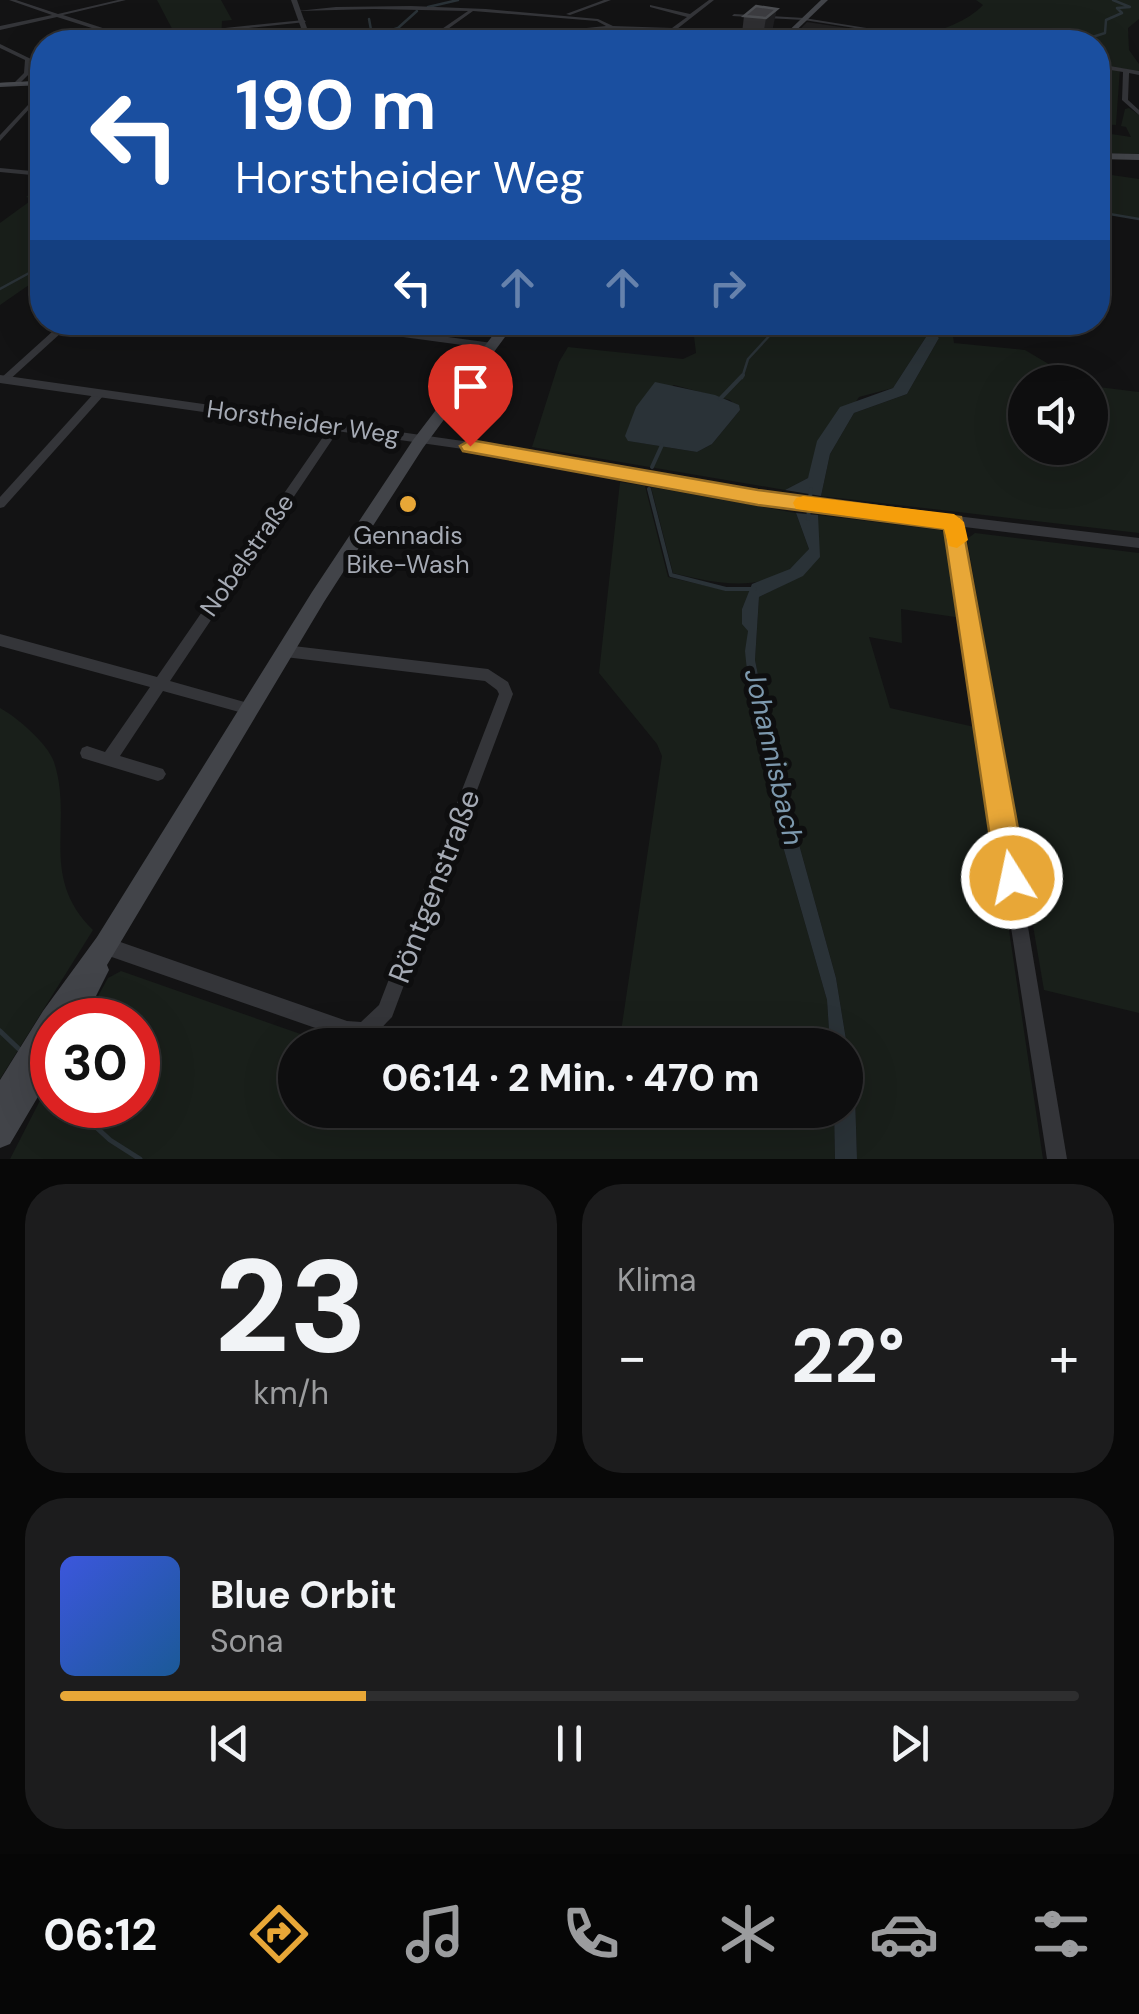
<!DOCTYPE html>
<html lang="de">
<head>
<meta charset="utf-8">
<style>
  :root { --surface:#0e0e0f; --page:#1c1c1d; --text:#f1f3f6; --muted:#9b9c9e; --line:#2e2e2f; --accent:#e8a737 }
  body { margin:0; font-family:"DM Sans",sans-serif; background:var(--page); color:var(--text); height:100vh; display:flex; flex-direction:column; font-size:38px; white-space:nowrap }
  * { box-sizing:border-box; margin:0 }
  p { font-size:32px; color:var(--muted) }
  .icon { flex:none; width:55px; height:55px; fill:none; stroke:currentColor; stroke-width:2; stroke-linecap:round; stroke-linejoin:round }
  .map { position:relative; height:1159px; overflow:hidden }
  .panel { display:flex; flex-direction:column; gap:25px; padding:25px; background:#080808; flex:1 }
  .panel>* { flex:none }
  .top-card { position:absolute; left:30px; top:30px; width:1080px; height:305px; border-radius:40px; box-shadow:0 10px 40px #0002,0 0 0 2px var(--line); background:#1a4fa0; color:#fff; overflow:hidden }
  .fabs { position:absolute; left:1008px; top:365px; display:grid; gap:20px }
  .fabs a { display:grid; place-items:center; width:100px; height:100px; border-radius:50%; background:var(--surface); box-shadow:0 10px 40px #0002,0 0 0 2px var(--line); font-size:50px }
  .speed { position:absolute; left:30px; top:998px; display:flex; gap:20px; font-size:50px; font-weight:700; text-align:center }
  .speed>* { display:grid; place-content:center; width:130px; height:130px; border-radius:50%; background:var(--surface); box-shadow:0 10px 40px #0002,0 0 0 2px var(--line); line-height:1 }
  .speed .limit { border:15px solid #d22; background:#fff; color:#111 }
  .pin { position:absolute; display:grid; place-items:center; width:85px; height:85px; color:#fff; margin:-102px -42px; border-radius:50% 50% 50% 0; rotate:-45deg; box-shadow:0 0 10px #0007 }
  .pin .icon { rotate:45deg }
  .me { position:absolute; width:110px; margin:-55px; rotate:350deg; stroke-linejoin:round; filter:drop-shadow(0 0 8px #0008) }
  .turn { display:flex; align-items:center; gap:35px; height:210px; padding:0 40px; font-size:45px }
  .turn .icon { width:130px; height:130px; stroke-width:2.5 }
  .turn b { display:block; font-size:70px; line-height:85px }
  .lanes { display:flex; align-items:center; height:95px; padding:0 40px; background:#0003; justify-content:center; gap:50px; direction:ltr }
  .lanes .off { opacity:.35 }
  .big { font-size:75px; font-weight:700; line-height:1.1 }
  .panel .card { flex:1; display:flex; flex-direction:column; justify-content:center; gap:15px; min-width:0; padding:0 35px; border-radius:40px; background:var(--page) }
  .panel .dial { align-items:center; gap:0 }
  .dial b { font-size:130px; line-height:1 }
  .song { display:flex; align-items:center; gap:30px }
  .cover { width:120px; height:120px; border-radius:15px; background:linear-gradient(135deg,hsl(230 70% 55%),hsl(210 70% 35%)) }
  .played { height:10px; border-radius:5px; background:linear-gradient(90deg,var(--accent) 30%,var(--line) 30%) }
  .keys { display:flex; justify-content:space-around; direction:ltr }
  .heat { display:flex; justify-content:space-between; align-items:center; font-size:55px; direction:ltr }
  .panel .tiles { flex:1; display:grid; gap:25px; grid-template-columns:1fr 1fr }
  .card:last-child { grid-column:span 2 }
  .trip { position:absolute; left:278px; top:1028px; width:585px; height:100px; border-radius:50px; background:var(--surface); box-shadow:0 10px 40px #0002,0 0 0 2px var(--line); font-weight:700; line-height:100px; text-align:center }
  .tabs { display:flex; height:160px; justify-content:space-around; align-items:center; background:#060606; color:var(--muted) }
  .tabs .icon { width:70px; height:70px }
  .tabs .selected { color:var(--accent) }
  .tabs b { font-size:45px; color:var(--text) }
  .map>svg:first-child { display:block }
</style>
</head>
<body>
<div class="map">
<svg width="1139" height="1159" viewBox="0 0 1139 1159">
  <rect width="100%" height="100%" fill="#131314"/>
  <!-- built -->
  <path fill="#1f1f21" d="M807,22L899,36V42H788Z"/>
  <!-- green -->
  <g fill="#191f1a" fill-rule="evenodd">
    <path d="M157,0H221L232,20L222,21L221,42H179Z"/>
    <path d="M976,0H1139V19L1128,28L1129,50L1139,64V71L1120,68L1116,125L1098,124V42H899V36L921,40L920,35C941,31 968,21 983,5Z"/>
    <path d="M1129,108L1139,115V154L1098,153V132L1131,137L1126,127L1121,126L1125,109Z"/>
    <path d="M1098,173L1139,179V219L1098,212Z"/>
    <path d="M42,186V276L0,305V223L33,199L26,197Z"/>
    <path d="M671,322L911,323L926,337L893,388L859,397L808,478L785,490L532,447L559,362L568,347L683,359L696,353L694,336L671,329ZM674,385L730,400L740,410L712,444L697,452L629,441L636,407Z"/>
    <path d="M923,323H951L954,343L1025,350L1079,382H1025V448H1090V386L1139,392V533L821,496L830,454L854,413L907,394L939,338Z"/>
    <path d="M620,482L645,486L668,577L729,591L750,590L742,609L748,631L746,681L782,843L827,1000L830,1045H619L662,756L657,744L599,673Z"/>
    <path d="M651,487L796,513L809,549C778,596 720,585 673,573Z"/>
    <path d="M818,515L940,530L950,536L962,618L901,609L902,643L869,637L890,708L979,728L1043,1159H857L855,1095L836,978L774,754L755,660L759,597C810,572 813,573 818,515Z"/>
    <path d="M975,533L1139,553V1013L1044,990L967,539Z"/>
    <path d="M0,708C17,717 48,744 54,762C74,823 38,876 93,930L0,1079Z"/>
    <path d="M121,971L332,1045H295V1110H834L835,1159H10L52,1077V1105H138V1020H85L108,978Z"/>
  </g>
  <!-- water -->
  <g fill="#2a3237">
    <path d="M911,323H923L939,338L907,394L854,413L830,454L821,496L785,490L808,478L817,441L840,407L893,388L926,337Z"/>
    <path d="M655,382L715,395L739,405L740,410L712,444L697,452L628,441L625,436L636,407Z"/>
    <path d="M796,513L818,515L820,557L803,576L759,597L755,660L774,754L836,978L855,1095L857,1159H835L834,1110H845V1045H830L827,1000L782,843L750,701L745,651L748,631L742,624V609L752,584L790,569L809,549Z"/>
  </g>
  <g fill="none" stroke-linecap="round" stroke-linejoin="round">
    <!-- stream-far2 -->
    <g stroke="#2a3237" stroke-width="2.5">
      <path d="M428,7L458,0"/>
      <path d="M372,36L398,28L417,11"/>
      <path d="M367,42L372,35L369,19"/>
      <path d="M1077,42L1105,33L1106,20L1122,13L1117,8L1130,7L1113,0"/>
      <path d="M1098,212L1139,219"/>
      <path d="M0,289L42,266"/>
      <path d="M742,378L748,359L782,322"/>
    </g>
    <!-- stream-far1 -->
    <g stroke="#2a3237" stroke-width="4">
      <path d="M720,399L743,375"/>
      <path d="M652,467L662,445"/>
      <path d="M649,489L671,575L726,589H755"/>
      <path d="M808,519L811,489"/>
    </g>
    <!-- stream -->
    <g stroke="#2a3237" stroke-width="5">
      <path d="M0,1031L22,1052"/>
      <path d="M72,1105L110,1140L140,1159"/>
    </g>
    <!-- minor -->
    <g fill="#343539" fill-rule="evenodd">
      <path d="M9,0H16L58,14L118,0H126L63,15L121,34L134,42H128L117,36L57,17L0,30V26L52,15Z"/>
      <path d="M604,0H611L570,15L566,14Z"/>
      <path d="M709,0H714L677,29L763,40L765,42L669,31L609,29L578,31L513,42L547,32L606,26L597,21L473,11L438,36L436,33L468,11L374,9L297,11L336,7L411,6L486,9L598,19L613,26L672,28L687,17L650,7V5L690,14Z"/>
      <path d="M734,14L804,18L954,42H944L804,20L732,16Z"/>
      <path d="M304,20L306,22L229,30L225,42H220L225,28Z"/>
      <path d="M0,44L31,59L30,73L18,85L13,84L24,73L25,60L0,48Z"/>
      <path d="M1098,64L1139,71V75L1129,73L1128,100L1139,110V115L1122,100L1123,72L1098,68Z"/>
      <path d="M42,90V95L0,141V135Z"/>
      <path d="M0,168L42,172V176L0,172Z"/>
      <path d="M63,322H73L7,382H1V378Z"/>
      <path d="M310,322H338L492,343L497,346L492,349L314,325Z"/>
      <path d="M100,390L105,393L104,395L4,507L0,508V497L96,391Z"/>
      <path d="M336,423L340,424V428L170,681L255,705L257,709L255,713L250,715L163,691L120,756L163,769L166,774L163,779L158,781L82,758L80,753L82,748L87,746L105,752L150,687L0,646V634L157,677L332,424Z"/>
      <path d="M954,518L960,522L1067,1159H1047L948,522Z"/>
      <path d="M285,645L488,669L508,682L513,694L392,1017C374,1035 374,1042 347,1039L106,955L100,952L97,946L100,940L106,937L347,1021L361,1022L379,1005L499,694L497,690L485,681L285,657L280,655L278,651L280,647Z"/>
    </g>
    <!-- tertiary -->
    <g fill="#343539" fill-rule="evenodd">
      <path d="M291,0H297L312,42H306Z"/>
      <path d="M0,375L470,442L758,492L1139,538V548L758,502L470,450L0,383Z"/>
    </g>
    <!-- secondary -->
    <g fill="#424449" fill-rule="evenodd">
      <path d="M821,0H828L784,42H777Z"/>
      <path d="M42,81V85L0,87V83Z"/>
      <path d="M1098,153L1139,154V160L1098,159Z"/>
      <path d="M503,322H516L423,448L324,602L107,965L109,970L84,1020H52V1073L10,1144L0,1148V1080L43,1011L97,937L312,592L413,440Z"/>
    </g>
    <!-- tram -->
    <path stroke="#47494e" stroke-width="2.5" d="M0,84L42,82"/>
  </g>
  <!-- wall -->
  <path fill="#2f2f32" d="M756,6L773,27L763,36L742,33L744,16Z"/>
  <!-- shaded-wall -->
  <path fill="#1e1e20" d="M777,9L773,27L763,36L766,18Z"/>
  <!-- building -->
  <path fill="#3c3c40" stroke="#4c4e52" stroke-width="2.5" d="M756,6L777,9L766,18L744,16Z"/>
  <!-- route -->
  <path fill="#e8a737" stroke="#976d24" stroke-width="2.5" d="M470,440L758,490L961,517L1027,878L1022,889L1012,893L1001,889L996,878L944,529L758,505L463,451L460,446Z"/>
  <!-- slow -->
  <path fill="#f59e0b" d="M803,496L954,514L964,522L968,540L957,548L949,546L944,529L796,509L793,503L796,498Z"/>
  <!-- markers -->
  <circle fill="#e8a737" stroke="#0e0e0f" stroke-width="4" cx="408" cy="504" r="10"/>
  <g text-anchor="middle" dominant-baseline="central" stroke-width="10" stroke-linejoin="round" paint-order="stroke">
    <!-- street labels -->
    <g font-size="25" fill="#a5aab4" stroke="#0e0e0f">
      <text transform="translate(303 422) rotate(8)">Horstheider Weg</text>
      <text transform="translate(247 555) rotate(-55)">Nobelstraße</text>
    </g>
    <!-- poi labels -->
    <g font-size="25" fill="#a5aab4" stroke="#0e0e0f">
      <text x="408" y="535">Gennadis<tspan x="408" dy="29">Bike-Wash</tspan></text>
    </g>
    <!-- water labels -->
    <g font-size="28" font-style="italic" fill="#7d99ae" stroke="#0e0e0f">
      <text transform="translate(774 757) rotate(77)">Johannisbach</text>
    </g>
    <!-- near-street labels -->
    <g font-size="30" fill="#a5aab4" stroke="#0e0e0f">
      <text transform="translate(434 886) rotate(-69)">Röntgenstraße</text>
    </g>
  </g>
</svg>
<div class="fabs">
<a><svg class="icon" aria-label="sound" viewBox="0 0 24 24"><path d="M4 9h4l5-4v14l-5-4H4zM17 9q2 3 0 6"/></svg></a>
</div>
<div class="speed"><div class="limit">30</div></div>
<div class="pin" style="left:470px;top:446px;background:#d93025"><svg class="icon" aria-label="arrive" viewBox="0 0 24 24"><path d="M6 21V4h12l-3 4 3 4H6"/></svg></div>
<svg class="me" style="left:1012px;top:878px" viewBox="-20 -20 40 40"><circle r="17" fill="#e8a737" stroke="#fff" stroke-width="3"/><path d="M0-11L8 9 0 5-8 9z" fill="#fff"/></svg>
<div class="trip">06:14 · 2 Min. · 470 m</div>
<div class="top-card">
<div class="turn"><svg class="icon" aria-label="left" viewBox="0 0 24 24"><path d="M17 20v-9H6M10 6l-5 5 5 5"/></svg><div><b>190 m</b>Horstheider Weg</div></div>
<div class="lanes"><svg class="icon" aria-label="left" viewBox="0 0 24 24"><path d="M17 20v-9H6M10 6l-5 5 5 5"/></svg><svg class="icon off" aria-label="ahead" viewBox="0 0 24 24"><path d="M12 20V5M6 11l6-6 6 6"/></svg><svg class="icon off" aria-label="ahead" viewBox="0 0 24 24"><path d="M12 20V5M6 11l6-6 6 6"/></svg><svg class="icon off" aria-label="right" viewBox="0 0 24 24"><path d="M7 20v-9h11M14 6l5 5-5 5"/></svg></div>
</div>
</div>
<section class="panel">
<div class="tiles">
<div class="card dial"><b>23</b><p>km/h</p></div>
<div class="card"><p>Klima</p>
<div class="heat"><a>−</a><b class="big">22°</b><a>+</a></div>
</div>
<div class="card">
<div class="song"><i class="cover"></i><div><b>Blue Orbit</b><p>Sona</p></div></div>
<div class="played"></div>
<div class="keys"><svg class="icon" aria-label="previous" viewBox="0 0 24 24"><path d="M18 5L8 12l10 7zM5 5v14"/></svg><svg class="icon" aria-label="pause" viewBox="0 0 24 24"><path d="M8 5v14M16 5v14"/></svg><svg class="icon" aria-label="next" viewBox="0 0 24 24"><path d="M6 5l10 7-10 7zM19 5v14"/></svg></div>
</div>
</div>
</section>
<nav class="tabs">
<b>06:12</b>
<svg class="icon selected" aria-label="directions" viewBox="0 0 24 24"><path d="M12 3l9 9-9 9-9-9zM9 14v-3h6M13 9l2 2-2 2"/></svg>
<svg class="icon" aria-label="music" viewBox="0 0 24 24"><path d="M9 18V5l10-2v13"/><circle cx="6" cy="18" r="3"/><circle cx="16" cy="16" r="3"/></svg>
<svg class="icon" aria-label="phone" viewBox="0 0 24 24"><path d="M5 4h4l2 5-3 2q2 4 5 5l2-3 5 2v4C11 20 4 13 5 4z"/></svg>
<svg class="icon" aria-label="climate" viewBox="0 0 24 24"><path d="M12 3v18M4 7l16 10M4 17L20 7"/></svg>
<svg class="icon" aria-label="car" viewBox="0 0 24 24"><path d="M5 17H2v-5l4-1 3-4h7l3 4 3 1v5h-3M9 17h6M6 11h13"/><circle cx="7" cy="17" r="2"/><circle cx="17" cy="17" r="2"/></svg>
<svg class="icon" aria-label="filters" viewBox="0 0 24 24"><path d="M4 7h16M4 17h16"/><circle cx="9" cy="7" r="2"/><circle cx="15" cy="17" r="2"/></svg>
</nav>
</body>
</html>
